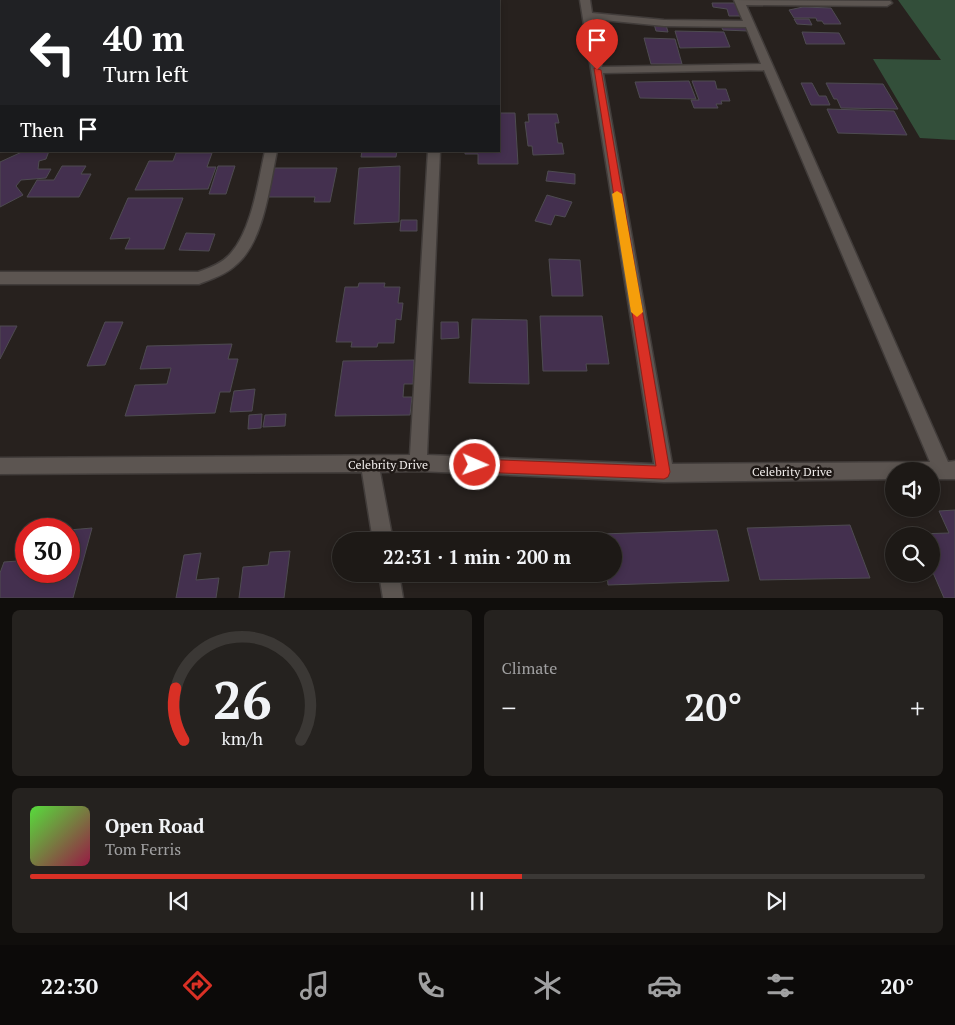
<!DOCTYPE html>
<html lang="en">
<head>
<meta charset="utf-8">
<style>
  :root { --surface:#1d1916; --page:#25221f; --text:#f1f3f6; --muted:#a0a0a1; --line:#3b3835; --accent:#d93025 }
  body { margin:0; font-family:"PT Serif",serif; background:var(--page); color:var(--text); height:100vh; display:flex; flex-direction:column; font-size:19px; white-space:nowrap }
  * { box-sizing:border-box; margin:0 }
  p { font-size:16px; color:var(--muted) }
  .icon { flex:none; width:28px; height:28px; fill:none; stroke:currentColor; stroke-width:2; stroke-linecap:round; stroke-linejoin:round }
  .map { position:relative; height:598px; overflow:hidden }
  .panel { display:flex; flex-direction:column; gap:12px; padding:12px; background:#100e0c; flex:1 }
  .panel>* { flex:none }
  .hud { position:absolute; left:0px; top:0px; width:500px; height:152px; box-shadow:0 2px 8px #0003,0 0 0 1px var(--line); background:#202124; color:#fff; overflow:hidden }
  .controls { position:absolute; left:885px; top:462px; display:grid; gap:10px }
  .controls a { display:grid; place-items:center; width:55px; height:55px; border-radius:50%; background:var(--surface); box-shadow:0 2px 8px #0003,0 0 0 1px var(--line); font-size:25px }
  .speed { position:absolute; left:15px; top:518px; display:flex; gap:10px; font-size:25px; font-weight:700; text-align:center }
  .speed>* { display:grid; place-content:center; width:65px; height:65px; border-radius:50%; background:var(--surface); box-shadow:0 2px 8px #0003,0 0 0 1px var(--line); line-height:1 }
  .speed .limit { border:8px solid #d22; background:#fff; color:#111 }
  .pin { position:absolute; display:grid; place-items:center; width:42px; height:42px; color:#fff; margin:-51px -21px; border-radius:50% 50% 50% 0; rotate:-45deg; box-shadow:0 0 5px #0007 }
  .pin .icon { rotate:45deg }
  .me { position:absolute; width:55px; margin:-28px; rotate:92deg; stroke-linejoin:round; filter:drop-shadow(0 0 4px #0008) }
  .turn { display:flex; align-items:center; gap:18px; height:105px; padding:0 20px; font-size:22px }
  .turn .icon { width:65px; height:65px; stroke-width:2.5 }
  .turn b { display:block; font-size:35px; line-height:42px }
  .then { display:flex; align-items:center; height:48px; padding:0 20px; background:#0003; gap:10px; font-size:19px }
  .big { font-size:38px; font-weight:700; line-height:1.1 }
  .panel .card { flex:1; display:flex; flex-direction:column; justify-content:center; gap:8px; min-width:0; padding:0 18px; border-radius:8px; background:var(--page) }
  .panel .dial { align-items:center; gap:0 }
  .dial svg { height:130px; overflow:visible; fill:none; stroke:var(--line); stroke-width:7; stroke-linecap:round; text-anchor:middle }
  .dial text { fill:var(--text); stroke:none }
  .song { display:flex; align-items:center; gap:15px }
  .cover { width:60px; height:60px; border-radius:8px; background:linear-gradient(135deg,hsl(110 70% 55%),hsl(340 70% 35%)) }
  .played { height:5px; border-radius:2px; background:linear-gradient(90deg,var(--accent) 55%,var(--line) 55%) }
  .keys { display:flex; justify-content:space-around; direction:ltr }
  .heat { display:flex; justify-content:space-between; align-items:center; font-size:28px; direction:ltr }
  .panel .tiles { flex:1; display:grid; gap:12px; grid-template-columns:1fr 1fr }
  .card:last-child { grid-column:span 2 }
  .trip { position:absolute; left:332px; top:532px; width:290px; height:50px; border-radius:25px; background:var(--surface); box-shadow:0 2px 8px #0003,0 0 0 1px var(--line); font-weight:700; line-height:50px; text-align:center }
  .tab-bar { display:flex; height:80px; justify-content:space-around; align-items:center; background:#0c0a09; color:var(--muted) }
  .tab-bar .icon { width:35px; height:35px }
  .tab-bar .selected { color:var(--accent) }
  .tab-bar b { font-size:22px; color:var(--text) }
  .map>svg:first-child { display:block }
</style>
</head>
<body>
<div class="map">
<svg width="955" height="598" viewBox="0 0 955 598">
  <rect width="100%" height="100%" fill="#27211e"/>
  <!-- green -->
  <path fill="#334f3a" d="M898,0H955V140L920,138L873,59L941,60Z"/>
  <!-- building -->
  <g fill="#44304f" stroke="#4e4b51">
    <path d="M189,0H243L188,1Z"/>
    <path d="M712,3H736L742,16H729L727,9L713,7Z"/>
    <path d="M803,7L831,8L841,24H824L822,21H817L816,18H794L789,10Z"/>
    <path d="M794,19H809L812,25L797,24Z"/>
    <path d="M654,24L666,25L668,32L656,31Z"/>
    <path d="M721,26H746L748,31L723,30Z"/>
    <path d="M675,31L724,32L730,47L680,48Z"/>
    <path d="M802,32L839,33L845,44H806Z"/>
    <path d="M644,38L675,39L682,64H651Z"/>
    <path d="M689,81L696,99L640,98L635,82Z"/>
    <path d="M692,81H715L717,89H726L730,101H721L722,104H716L718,108H694L691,100H699Z"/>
    <path d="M801,83H812L819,96H826L830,105H811Z"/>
    <path d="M826,83L883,84L898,109L841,108L837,99H834Z"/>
    <path d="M827,109L894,111L907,135L838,133Z"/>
    <path d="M499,113H515L518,164H478V154H465V151H499Z"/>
    <path d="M528,114H557L559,123H555L558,143H562L564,154L533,155L532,146H528L525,122H529Z"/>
    <path d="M24,151H49L46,159L39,161L38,169H51L46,178L21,180L16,186L23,195L0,207V162Z"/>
    <path d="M362,151H397L396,157H361Z"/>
    <path d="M176,153H212L207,167H216L208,189L135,190L149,161H173Z"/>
    <path d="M62,166H86L81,174H91L79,197H27L37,180H54Z"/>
    <path d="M218,166H235L226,194H209Z"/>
    <path d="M400,166L399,222L354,224L359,168Z"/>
    <path d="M270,168H337L330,202H314L315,197H261Z"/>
    <path d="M548,171L575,174V184L546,181Z"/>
    <path d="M547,195L572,202L565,217L555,215L551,225L535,221Z"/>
    <path d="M128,198H183L164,249H125L130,238L110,239Z"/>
    <path d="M401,220H417V231H400Z"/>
    <path d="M186,233L215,234L209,251L179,250Z"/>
    <path d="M549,259L580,260L583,296H552Z"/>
    <path d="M359,283H385L384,287H400L398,303H403L401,320L396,319L394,343H378L377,347H351L352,342H336L345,287H358Z"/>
    <path d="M540,316H602L609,364H586L587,371H543Z"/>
    <path d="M472,319L527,320L529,384L469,383Z"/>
    <path d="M105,322H123L105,365L87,366Z"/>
    <path d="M441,322H458L459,338L441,339Z"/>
    <path d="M0,326H17L0,359Z"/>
    <path d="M232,344L228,359H238L230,392H220L215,413L125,416L135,385L167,384L171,368L140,369L147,346Z"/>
    <path d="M414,360L413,384H404L403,397H412L410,415L335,416L343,361Z"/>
    <path d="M255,389L252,411L230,412L234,391Z"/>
    <path d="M262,414L261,428L248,429L249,415Z"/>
    <path d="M286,414L285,426L263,427L265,415Z"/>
    <path d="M955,510V598H944L931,568V536H917L916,534L949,533L939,511Z"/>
    <path d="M850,525L870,578L760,580L747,528Z"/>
    <path d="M92,528L73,598H0V573L4,562L18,561L21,553L26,552V571H69V530Z"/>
    <path d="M717,530L729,581L608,585L607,574H614V541H603L602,534Z"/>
    <path d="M290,551L284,598H239L243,567L268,565L270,552Z"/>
    <path d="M201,553L196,580L219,578L216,598H176L184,555Z"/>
  </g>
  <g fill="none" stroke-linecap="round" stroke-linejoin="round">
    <!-- street casing -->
    <g stroke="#413c3a" stroke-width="3">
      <g id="street">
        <rect x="436" y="0" width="10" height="1"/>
        <path d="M580,0H590L592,13L664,20L743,21L734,0L890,1L892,3L887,6L746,5L948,462L955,461V479H931V471H894V479L664,482L418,471L380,472L393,541H373L362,472L0,474V458L410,455L428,151H440L427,455L654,464ZM593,19L664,26L746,27L761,64L602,67ZM764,70L930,462L672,464L603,73Z"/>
        <rect x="0" y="116" width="1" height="8"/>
        <path d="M265,151H277C270,184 264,241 237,264C227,274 212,279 199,284H0V272H198C210,268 223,263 231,253C252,229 258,182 265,151Z"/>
        <path d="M379,574H399L403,598H383Z"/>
      </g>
    </g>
    <!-- street -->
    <use href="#street" fill="#5c5551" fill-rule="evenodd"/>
  </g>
  <!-- route -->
  <path fill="#d93025" stroke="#8d1f18" d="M594,68L601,70L670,472L668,477L664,479L475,472L470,470L468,465L470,461L475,459L656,466Z"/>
  <!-- slow -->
  <path fill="#f59e0b" d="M617,191L622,194L643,312L637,317L631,312L612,194Z"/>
  <g text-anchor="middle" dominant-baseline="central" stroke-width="5" stroke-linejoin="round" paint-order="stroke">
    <!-- street labels -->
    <g font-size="12" fill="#f0ecea" stroke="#1e1815">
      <text x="388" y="464">Celebrity Drive</text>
      <text x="792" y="471">Celebrity Drive</text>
    </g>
  </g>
</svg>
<div class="controls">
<a><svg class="icon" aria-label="sound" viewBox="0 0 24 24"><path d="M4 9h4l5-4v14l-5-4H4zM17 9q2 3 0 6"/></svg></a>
<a><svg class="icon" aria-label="search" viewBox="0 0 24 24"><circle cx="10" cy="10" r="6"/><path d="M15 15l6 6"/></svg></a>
</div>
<div class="speed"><div class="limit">30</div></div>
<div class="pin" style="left:597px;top:70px;background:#d93025"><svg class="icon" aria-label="arrive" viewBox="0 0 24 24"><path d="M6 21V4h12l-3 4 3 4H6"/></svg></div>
<svg class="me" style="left:475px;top:465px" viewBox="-20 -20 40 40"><circle r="17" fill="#d93025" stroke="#fff" stroke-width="3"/><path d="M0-11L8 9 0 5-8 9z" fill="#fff"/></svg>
<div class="trip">22:31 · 1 min · 200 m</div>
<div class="hud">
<div class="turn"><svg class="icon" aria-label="left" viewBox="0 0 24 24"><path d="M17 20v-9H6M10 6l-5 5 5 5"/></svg><div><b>40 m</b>Turn left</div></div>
<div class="then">Then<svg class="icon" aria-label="arrive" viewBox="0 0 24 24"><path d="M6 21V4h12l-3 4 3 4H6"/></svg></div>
</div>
</div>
<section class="panel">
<div class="tiles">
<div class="card dial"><svg viewBox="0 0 100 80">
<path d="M14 69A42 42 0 1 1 86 69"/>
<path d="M14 69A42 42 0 0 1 9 37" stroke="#d93025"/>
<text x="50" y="56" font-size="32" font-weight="700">26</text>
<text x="50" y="72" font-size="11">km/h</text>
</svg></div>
<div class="card"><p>Climate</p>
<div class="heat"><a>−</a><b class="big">20°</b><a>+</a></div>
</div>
<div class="card">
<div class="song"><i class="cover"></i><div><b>Open Road</b><p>Tom Ferris</p></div></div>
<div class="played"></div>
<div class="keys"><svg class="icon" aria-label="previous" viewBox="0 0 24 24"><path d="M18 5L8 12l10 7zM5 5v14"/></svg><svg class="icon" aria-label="pause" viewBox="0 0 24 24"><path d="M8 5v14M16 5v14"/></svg><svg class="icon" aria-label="next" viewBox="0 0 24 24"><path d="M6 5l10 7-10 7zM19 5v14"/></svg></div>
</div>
</div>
</section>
<nav class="tab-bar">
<b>22:30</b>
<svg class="icon selected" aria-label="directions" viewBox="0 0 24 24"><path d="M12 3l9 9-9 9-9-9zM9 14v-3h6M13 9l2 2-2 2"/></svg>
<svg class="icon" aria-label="music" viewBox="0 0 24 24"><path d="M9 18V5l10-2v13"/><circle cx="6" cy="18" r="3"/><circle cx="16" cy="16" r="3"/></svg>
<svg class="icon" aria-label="phone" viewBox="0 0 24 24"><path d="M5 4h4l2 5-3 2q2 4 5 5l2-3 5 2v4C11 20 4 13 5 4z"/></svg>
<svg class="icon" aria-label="climate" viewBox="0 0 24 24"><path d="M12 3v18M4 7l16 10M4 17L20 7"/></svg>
<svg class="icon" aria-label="car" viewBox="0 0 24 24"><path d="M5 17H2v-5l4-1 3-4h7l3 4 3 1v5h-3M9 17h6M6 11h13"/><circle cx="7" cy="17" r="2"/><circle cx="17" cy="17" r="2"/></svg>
<svg class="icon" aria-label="filters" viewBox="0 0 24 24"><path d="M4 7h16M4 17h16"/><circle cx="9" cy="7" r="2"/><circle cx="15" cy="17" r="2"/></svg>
<b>20°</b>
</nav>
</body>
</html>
